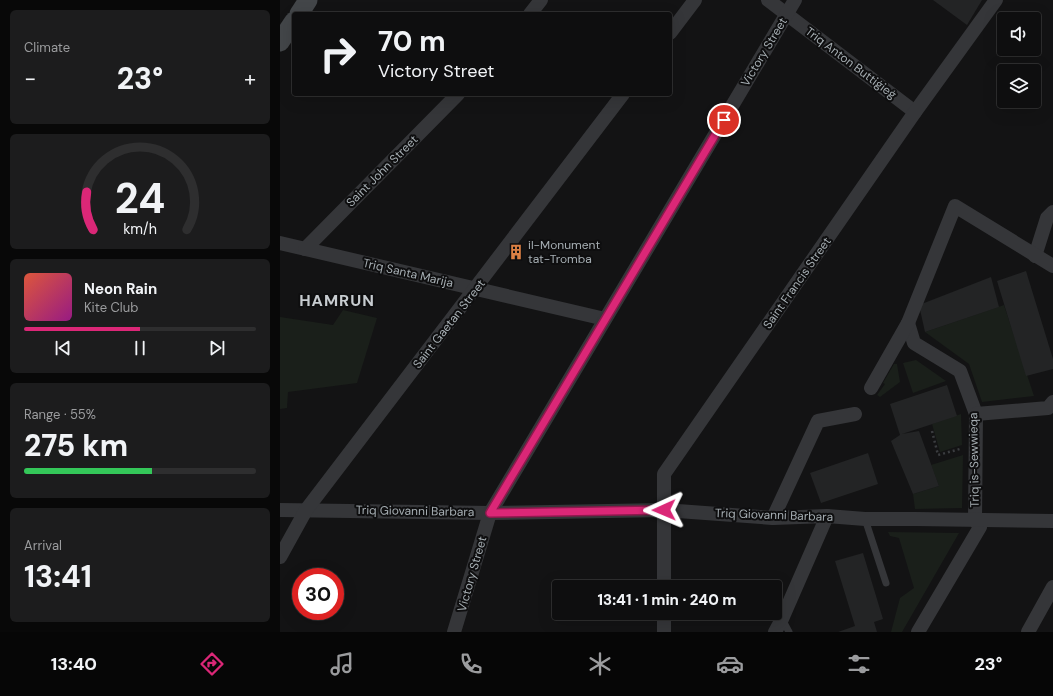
<!DOCTYPE html>
<html lang="en">
<head>
<meta charset="utf-8">
<style>
  :root { --surface:#0e0e0f; --page:#1c1c1d; --text:#f1f3f6; --muted:#9b9c9e; --line:#2e2e2f; --accent:#db2777 }
  body { margin:0; font-family:"DM Sans",sans-serif; background:var(--page); color:var(--text); height:100vh; display:flex; flex-direction:column; font-size:15px; white-space:nowrap }
  * { box-sizing:border-box; margin:0 }
  p { font-size:13px; color:var(--muted) }
  .icon { flex:none; width:22px; height:22px; fill:none; stroke:currentColor; stroke-width:2; stroke-linecap:round; stroke-linejoin:round }
  .map { position:relative; flex:1; overflow:hidden }
  .panel { display:flex; flex-direction:column; gap:10px; padding:10px; background:#080808; width:280px }
  .panel>* { flex:none }
  .hud { position:absolute; left:12px; top:12px; width:380px; height:84px; border-radius:4px; box-shadow:0 4px 16px #0002,0 0 0 1px var(--line); background:#0e0e0f; color:var(--text); overflow:hidden }
  .fabs { position:absolute; left:717px; top:12px; display:grid; gap:8px }
  .fabs a { display:grid; place-items:center; width:44px; height:44px; border-radius:4px; background:var(--surface); box-shadow:0 4px 16px #0002,0 0 0 1px var(--line); font-size:20px }
  .speed { position:absolute; left:12px; top:568px; display:flex; gap:8px; font-size:20px; font-weight:700; text-align:center }
  .speed>* { display:grid; place-content:center; width:52px; height:52px; border-radius:50%; background:var(--surface); box-shadow:0 4px 16px #0002,0 0 0 1px var(--line); line-height:1 }
  .speed .limit { border:6px solid #d22; background:#fff; color:#111 }
  .pin { position:absolute; display:grid; place-items:center; width:34px; height:34px; color:#fff; margin:-17px; border:2px solid #fff; border-radius:50%; box-shadow:0 1px 4px #0007 }
  .me { position:absolute; width:44px; margin:-22px; rotate:269deg; stroke-linejoin:round; filter:drop-shadow(0 0 3px #0008) }
  .turn { display:flex; align-items:center; gap:14px; height:84px; padding:0 20px; font-size:18px }
  .turn .icon { width:52px; height:52px; stroke-width:2.5 }
  .turn b { display:block; font-size:28px; line-height:34px }
  .big { font-size:30px; font-weight:800; line-height:1.1 }
  .panel .card { flex:1; display:flex; flex-direction:column; justify-content:center; gap:6px; min-width:0; padding:0 14px; border-radius:6px; background:var(--page) }
  .panel .dial { align-items:center; gap:0 }
  .dial svg { height:104px; overflow:visible; fill:none; stroke:var(--line); stroke-width:7; stroke-linecap:round; text-anchor:middle }
  .dial text { fill:var(--text); stroke:none }
  .song { display:flex; align-items:center; gap:12px }
  .cover { width:48px; height:48px; border-radius:6px; background:linear-gradient(135deg,hsl(10 70% 55%),hsl(310 70% 35%)) }
  .played { height:4px; border-radius:2px; background:linear-gradient(90deg,var(--accent) 50%,var(--line) 50%) }
  .keys { display:flex; justify-content:space-around; direction:ltr }
  .heat { display:flex; justify-content:space-between; align-items:center; font-size:22px; direction:ltr }
  .charge { height:6px; border-radius:3px; background:linear-gradient(90deg,#34c759 55%,var(--line) 0) }
  .trip { position:absolute; left:272px; top:580px; width:230px; height:40px; border-radius:4px; background:var(--surface); box-shadow:0 4px 16px #0002,0 0 0 1px var(--line); font-weight:800; line-height:40px; text-align:center }
  .tabs { display:flex; height:64px; justify-content:space-around; align-items:center; background:#060606; color:var(--muted) }
  .tabs .icon { width:28px; height:28px }
  .tabs .selected { color:var(--accent) }
  .tabs b { font-size:18px; color:var(--text) }
  main { display:flex; flex:1; min-height:0 }
  .map>svg:first-child { display:block }
</style>
</head>
<body>
<main>
<section class="panel">
<div class="card"><p>Climate</p>
<div class="heat"><a>−</a><b class="big">23°</b><a>+</a></div>
</div>
<div class="card dial"><svg viewBox="0 0 100 80">
<path d="M14 69A42 42 0 1 1 86 69"/>
<path d="M14 69A42 42 0 0 1 9 40" stroke="#db2777"/>
<text x="50" y="56" font-size="32" font-weight="700">24</text>
<text x="50" y="72" font-size="11">km/h</text>
</svg></div>
<div class="card">
<div class="song"><i class="cover"></i><div><b>Neon Rain</b><p>Kite Club</p></div></div>
<div class="played"></div>
<div class="keys"><svg class="icon" aria-label="previous" viewBox="0 0 24 24"><path d="M18 5L8 12l10 7zM5 5v14"/></svg><svg class="icon" aria-label="pause" viewBox="0 0 24 24"><path d="M8 5v14M16 5v14"/></svg><svg class="icon" aria-label="next" viewBox="0 0 24 24"><path d="M6 5l10 7-10 7zM19 5v14"/></svg></div>
</div>
<div class="card"><p>Range · 55%</p><b class="big">275 km</b><div class="charge"></div></div>
<div class="card"><p>Arrival</p><b class="big">13:41</b></div>
</section>
<div class="map">
<svg width="773" height="632" viewBox="0 0 773 632">
  <rect width="100%" height="100%" fill="#131314"/>
  <!-- green -->
  <g fill="#1a1f1a">
    <path d="M724,305L754,396L702,402L689,364L645,332Z"/>
    <path d="M63,310L97,318L77,383L8,392L7,408L0,409V317L53,325Z"/>
    <path d="M636,360L666,381L633,393L623,363Z"/>
    <path d="M614,364H617L620,382L600,397L597,395L605,384L603,383Z"/>
    <path d="M681,414L682,445L660,452L652,424Z"/>
    <path d="M683,455L682,508L635,509L633,494L659,486L651,465Z"/>
    <path d="M608,532L679,533L622,632H611L620,598L634,588L619,538L610,536Z"/>
  </g>
  <!-- building -->
  <g fill="#232425">
    <path d="M653,0H702L687,25Z"/>
    <circle cx="237" cy="252" r="5.5"/>
    <path d="M746,271L773,359V369L746,376L717,281Z"/>
    <path d="M711,277L719,307L645,332L639,305Z"/>
    <path d="M667,385L677,416L622,434L639,431L659,486L633,494L611,441L620,435L610,404Z"/>
    <path d="M588,453L598,484L541,503L530,473Z"/>
    <path d="M583,553L603,619L594,622L597,632H558L575,626L555,561Z"/>
  </g>
  <g fill="none" stroke-linecap="round" stroke-linejoin="round">
    <!-- path -->
    <path stroke="#3b3d40" stroke-width="2.5" stroke-dasharray="2 3" stroke-linecap="butt" d="M652,431L658,455L680,449"/>
    <!-- service -->
    <g stroke="#353639" stroke-width="7">
      <path d="M585,519L606,583"/>
      <path d="M502,619L509,632"/>
    </g>
    <!-- minor -->
    <g stroke="#353639" stroke-width="14">
      <path d="M488,0L635,112"/>
      <path d="M250,14L261,0"/>
      <path d="M390,33L415,0"/>
      <path d="M0,243L325,319"/>
      <path d="M25,249L178,94"/>
      <path d="M755,256L767,218L773,212"/>
      <path d="M628,323L634,343L680,371L696,414L695,520L700,527L638,632"/>
      <path d="M591,388L628,323L675,206L773,266"/>
      <path d="M696,414L768,408L773,402"/>
      <path d="M0,510L210,513L384,510L493,518L547,516L585,519H636L773,521"/>
      <path d="M493,518L538,421L575,414"/>
      <path d="M0,557L26,510L343,94"/>
      <path d="M384,587V474L635,112L716,0"/>
      <path d="M174,632L210,513L515,0"/>
      <path d="M384,632V613"/>
      <path d="M495,632L502,619L547,516"/>
      <path d="M748,632L773,587"/>
    </g>
    <!-- secondary -->
    <g stroke="#434649" stroke-width="19">
      <path d="M19,14L28,0"/>
      <path d="M0,42L14,21"/>
    </g>
  </g>
  <g fill="none" stroke-linecap="round" stroke-linejoin="round">
    <!-- route casing -->
    <g stroke="#8e194d" stroke-width="10">
      <path id="route" d="M384,510L210,513L444,120"/>
    </g>
    <!-- route -->
    <use href="#route" stroke="#db2777" stroke-width="7"/>
  </g>
  <!-- icons -->
  <defs>
    <g id="building-bare" transform="scale(1.2)"><path d="M-4-6H4V6H1V3H-1V6H-4ZM-2.5-4.3h1.7v1.8h-1.7ZM.8-4.3h1.7v1.8H.8ZM-2.5-1h1.7V.8h-1.7ZM.8-1h1.7V.8H.8Z" fill="#db8044" stroke="#0e0e0f" stroke-width="2.5" paint-order="stroke"/></g>
  </defs>
  <g fill-rule="evenodd">
    <use href="#building-bare" x="236" y="252"/>
  </g>
  <g text-anchor="middle" dominant-baseline="central" stroke-width="4" stroke-linejoin="round" paint-order="stroke">
    <!-- street labels -->
    <g font-size="12" fill="#a6aeb3" stroke="#0e0e0f">
      <text transform="translate(484 52) rotate(-59)">Victory Street</text>
      <text transform="translate(571 63) rotate(37)">Triq Anton Buttiġieġ</text>
      <text transform="translate(102 171) rotate(-45)">Saint John Street</text>
      <text transform="translate(128 273) rotate(13)">Triq Santa Marija</text>
      <text transform="translate(517 283) rotate(-55)">Saint Francis Street</text>
      <text transform="translate(169 324) rotate(-52)">Saint Gaetan Street</text>
      <text transform="translate(694 460) rotate(-91)">Triq is-Sewwieqa</text>
      <text transform="translate(135 511) rotate(1)">Triq Giovanni Barbara</text>
      <text transform="translate(494 515) rotate(2)">Triq Giovanni Barbara</text>
      <text transform="translate(192 574) rotate(-74)">Victory Street</text>
    </g>
    <!-- poi labels -->
    <g font-size="12" fill="#a6aeb3" stroke="#0e0e0f" text-anchor="start">
      <text x="248" y="245">il-Monument<tspan x="248" dy="14">tat-Tromba</tspan></text>
    </g>
    <!-- district labels -->
    <g font-size="16" font-weight="bold" letter-spacing="1" fill="#c7ccd0" stroke="#0e0e0f">
      <text x="57" y="300">HAMRUN</text>
    </g>
  </g>
</svg>
<div class="fabs">
<a><svg class="icon" aria-label="sound" viewBox="0 0 24 24"><path d="M4 9h4l5-4v14l-5-4H4zM17 9q2 3 0 6"/></svg></a>
<a><svg class="icon" aria-label="layers" viewBox="0 0 24 24"><path d="M12 4l9 5-9 5-9-5zM3 14l9 5 9-5"/></svg></a>
</div>
<div class="speed"><div class="limit">30</div></div>
<div class="pin" style="left:444px;top:120px;background:#d93025"><svg class="icon" aria-label="arrive" viewBox="0 0 24 24"><path d="M6 21V4h12l-3 4 3 4H6"/></svg></div>
<svg class="me" style="left:384px;top:510px" viewBox="-20 -20 40 40"><path d="M0-17L14 15 0 8-14 15z" fill="#db2777" stroke="#fff" stroke-width="4"/></svg>
<div class="trip">13:41 · 1 min · 240 m</div>
<div class="hud">
<div class="turn"><svg class="icon" aria-label="right" viewBox="0 0 24 24"><path d="M7 20v-9h11M14 6l5 5-5 5"/></svg><div><b>70 m</b>Victory Street</div></div>
</div>
</div>
</main>
<nav class="tabs">
<b>13:40</b>
<svg class="icon selected" aria-label="directions" viewBox="0 0 24 24"><path d="M12 3l9 9-9 9-9-9zM9 14v-3h6M13 9l2 2-2 2"/></svg>
<svg class="icon" aria-label="music" viewBox="0 0 24 24"><path d="M9 18V5l10-2v13"/><circle cx="6" cy="18" r="3"/><circle cx="16" cy="16" r="3"/></svg>
<svg class="icon" aria-label="phone" viewBox="0 0 24 24"><path d="M5 4h4l2 5-3 2q2 4 5 5l2-3 5 2v4C11 20 4 13 5 4z"/></svg>
<svg class="icon" aria-label="climate" viewBox="0 0 24 24"><path d="M12 3v18M4 7l16 10M4 17L20 7"/></svg>
<svg class="icon" aria-label="car" viewBox="0 0 24 24"><path d="M5 17H2v-5l4-1 3-4h7l3 4 3 1v5h-3M9 17h6M6 11h13"/><circle cx="7" cy="17" r="2"/><circle cx="17" cy="17" r="2"/></svg>
<svg class="icon" aria-label="filters" viewBox="0 0 24 24"><path d="M4 7h16M4 17h16"/><circle cx="9" cy="7" r="2"/><circle cx="15" cy="17" r="2"/></svg>
<b>23°</b>
</nav>
</body>
</html>
